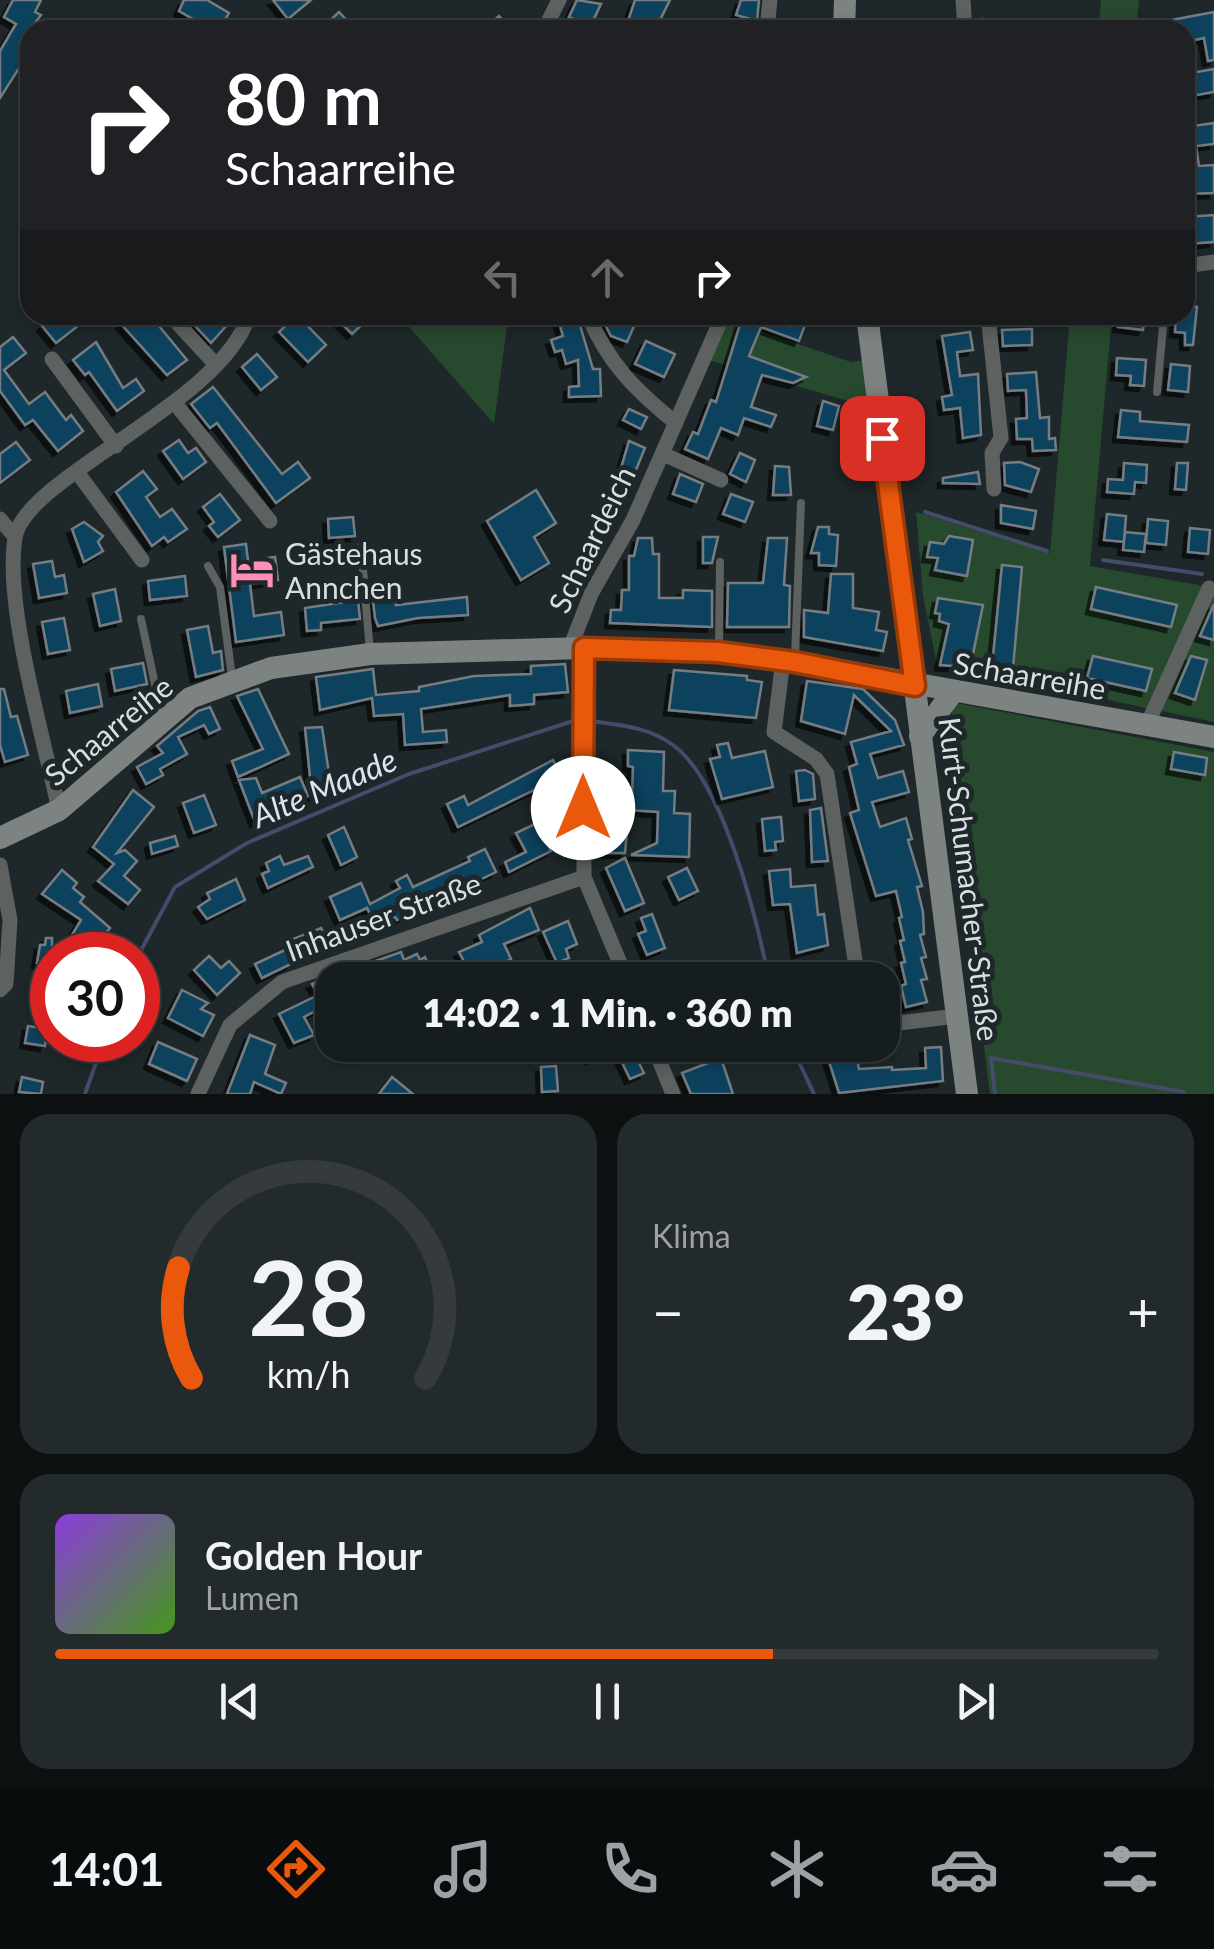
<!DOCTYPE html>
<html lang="de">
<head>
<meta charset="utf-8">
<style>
  :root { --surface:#161d1f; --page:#232a2c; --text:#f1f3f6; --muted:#9ea2a4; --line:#353b3d; --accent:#ea580c }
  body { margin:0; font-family:Lato,sans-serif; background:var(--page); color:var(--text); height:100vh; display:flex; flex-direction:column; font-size:38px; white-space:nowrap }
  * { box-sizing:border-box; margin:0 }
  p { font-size:32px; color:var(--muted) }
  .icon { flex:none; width:55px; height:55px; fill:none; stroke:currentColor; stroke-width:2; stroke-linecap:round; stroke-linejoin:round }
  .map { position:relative; height:1094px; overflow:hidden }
  .side { display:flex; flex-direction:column; gap:20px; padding:20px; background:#0c1011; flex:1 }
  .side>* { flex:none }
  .guide { position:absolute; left:20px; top:20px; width:1175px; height:305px; border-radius:30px; box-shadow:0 5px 15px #0003,0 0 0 2px var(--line); background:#202124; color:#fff; overflow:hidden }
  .speed { position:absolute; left:30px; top:932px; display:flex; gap:20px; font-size:50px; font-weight:700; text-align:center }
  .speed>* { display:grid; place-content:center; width:130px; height:130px; border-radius:50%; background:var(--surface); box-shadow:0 5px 15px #0003,0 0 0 2px var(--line); line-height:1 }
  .speed .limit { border:15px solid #d22; background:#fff; color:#111 }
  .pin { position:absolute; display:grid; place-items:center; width:85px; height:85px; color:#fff; margin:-42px; border-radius:20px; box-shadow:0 5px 15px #0006 }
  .me { position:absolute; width:110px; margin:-55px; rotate:0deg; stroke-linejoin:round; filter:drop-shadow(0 0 8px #0008) }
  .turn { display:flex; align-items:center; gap:35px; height:210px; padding:0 40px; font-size:45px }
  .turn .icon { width:130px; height:130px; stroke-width:2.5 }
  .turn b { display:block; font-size:70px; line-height:85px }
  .lanes { display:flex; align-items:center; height:95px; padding:0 40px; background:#0003; justify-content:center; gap:50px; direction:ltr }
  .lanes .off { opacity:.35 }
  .big { font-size:75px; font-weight:800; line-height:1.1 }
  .side .tile { flex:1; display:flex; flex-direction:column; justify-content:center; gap:15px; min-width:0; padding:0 35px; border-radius:30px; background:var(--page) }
  .side .dial { align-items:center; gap:0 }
  .dial svg { height:260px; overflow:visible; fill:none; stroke:var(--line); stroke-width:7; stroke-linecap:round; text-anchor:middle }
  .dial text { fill:var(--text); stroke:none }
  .song { display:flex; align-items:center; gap:30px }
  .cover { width:120px; height:120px; border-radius:15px; background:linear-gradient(135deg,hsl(270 70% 55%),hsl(100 70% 35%)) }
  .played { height:10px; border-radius:5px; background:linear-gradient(90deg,var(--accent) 65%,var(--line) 65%) }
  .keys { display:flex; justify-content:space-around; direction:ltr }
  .heat { display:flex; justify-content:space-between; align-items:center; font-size:55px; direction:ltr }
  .side .tiles { flex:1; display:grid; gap:20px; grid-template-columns:1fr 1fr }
  .tile:last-child { grid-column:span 2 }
  .trip { position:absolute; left:315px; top:962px; width:585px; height:100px; border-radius:30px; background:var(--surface); box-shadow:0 5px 15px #0003,0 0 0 2px var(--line); font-weight:800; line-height:100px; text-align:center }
  .menu { display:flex; height:160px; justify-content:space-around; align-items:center; background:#090c0c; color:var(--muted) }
  .menu .icon { width:70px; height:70px }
  .menu .active { color:var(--accent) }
  .menu b { font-size:45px; color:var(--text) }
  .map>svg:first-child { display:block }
</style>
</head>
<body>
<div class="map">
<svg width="1214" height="1094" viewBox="0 0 1214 1094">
  <defs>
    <filter id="shadow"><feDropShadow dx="-5" dy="5" stdDeviation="0" flood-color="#0009"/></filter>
  </defs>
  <rect width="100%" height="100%" fill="#1e2729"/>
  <!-- green -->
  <g fill="#27492d">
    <path d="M1101,0H1139L1136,30H1098Z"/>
    <path d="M436,315L467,322L508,318L494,424L403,320Z"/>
    <path d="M1070,315H1112L1090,566L1205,586L1151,709L937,664L923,596L916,512L1050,553Z"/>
    <path d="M722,318L851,362L872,359L877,400L858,404L705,359Z"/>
    <path d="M1214,593V722L1161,711Z"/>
    <path d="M956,703L1214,752V1094H990L945,730Z"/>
  </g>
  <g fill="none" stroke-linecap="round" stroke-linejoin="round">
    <!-- stream -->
    <g stroke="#444b6b" stroke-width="4">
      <path d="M925,512L1047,551"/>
      <path d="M1103,560L1202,574"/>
      <path d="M591,721C620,725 649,727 673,745C724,782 757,920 769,980"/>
      <path d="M138,956L175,887L247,843L409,774L573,721"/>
      <path d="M791,1045L814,1094"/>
      <path d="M85,1094L104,1040"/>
      <path d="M995,1094L991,1058L1184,1092"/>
    </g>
  </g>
  <!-- building -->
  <g fill="#0f425e" stroke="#757d83" stroke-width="2.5" filter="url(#shadow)">
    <path d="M13,0H41L35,12L41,15L30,30V51L0,98V51L16,24L4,17Z"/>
    <path d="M184,0H207L229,13L219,30H212L179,11Z"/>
    <path d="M273,0H311L288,19Z"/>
    <path d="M577,0L601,4L590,27L569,17Z"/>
    <path d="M635,0H670L655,30H625Z"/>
    <path d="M741,0H759L757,21L736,15Z"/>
    <path d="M339,12L356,30H320Z"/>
    <path d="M1214,12V60L1208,61L1204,38L1185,42V30H1151L1150,24Z"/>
    <path d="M499,16L511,30H483Z"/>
    <path d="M982,19L1014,23L1013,30H980Z"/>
    <path d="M1214,69V92L1185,97V74Z"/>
    <path d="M1185,116H1192L1193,126L1214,123V144L1196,146L1199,166L1214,165V193L1185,194Z"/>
    <path d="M1214,215V242L1185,244V217Z"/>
    <path d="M1185,306L1197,307L1193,345H1185V333L1175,332L1176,315H1185Z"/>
    <path d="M56,315L60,321L67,315H92L56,343L42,326Z"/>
    <path d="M133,315H150L187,360L167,375L121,324Z"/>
    <path d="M185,315H202L211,324L219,315H236L211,343Z"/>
    <path d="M297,315L326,345L308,362L279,332Z"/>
    <path d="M333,315H372L352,334Z"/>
    <path d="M557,315H577L593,369H600L601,396L569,397V387L579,386L578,360L566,364L562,350L555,352L551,340L563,336Z"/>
    <path d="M600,315H639L627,342L611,336Z"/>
    <path d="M743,315L790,326L792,320L805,325L799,341L761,327L749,356L806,377L793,383L762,375L751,407L776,415L771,427L744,418L738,435L721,428L708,459L685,449L693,432L698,434L711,400L716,402Z"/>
    <path d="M1119,315H1145L1143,330L1118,327Z"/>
    <path d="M1032,329V345L1003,346L1002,330Z"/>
    <path d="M970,332L973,350L957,352L960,376L978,374L981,435L963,438L960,408L944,410L942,397L952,395L942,336Z"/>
    <path d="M13,337L26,353L4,370L29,404L45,392L66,420L71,415L83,431L58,451L33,420L25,425L0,391V347Z"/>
    <path d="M646,341L675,354L664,377L635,364Z"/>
    <path d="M96,342L123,388L136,379L144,391L117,411L89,372L85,375L73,360Z"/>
    <path d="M257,354L277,377L261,390L242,367Z"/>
    <path d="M1117,358L1146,360L1144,386L1130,385L1131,376L1116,375Z"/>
    <path d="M1171,364L1190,366L1188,392L1168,390Z"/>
    <path d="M1036,372L1040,418L1049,417V439L1055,438L1056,450L1033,451L1032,439H1017L1016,419L1027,418L1026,390L1008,391L1007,374Z"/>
    <path d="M213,387L282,474L298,462L310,478L276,503L217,423L210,428L191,404Z"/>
    <path d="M823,401L839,406L833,430L817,426Z"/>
    <path d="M629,409L647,417L641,429L623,420Z"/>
    <path d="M1121,410L1140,412V421L1189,425L1187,442L1118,437Z"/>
    <path d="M179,440L188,453L196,448L206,462L183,479L163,451Z"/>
    <path d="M629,441L645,448L629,487L617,482Z"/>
    <path d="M16,442L30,460L0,483V454Z"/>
    <path d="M740,453L755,460L746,482L730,474Z"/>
    <path d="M1020,462L1039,469L1031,492L1005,485L1004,463Z"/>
    <path d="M1124,463L1147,465L1146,483L1135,482L1134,494L1107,492L1108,479L1123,480Z"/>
    <path d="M1177,463H1188L1186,490L1175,489Z"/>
    <path d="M775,466L789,467L791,495H773Z"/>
    <path d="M143,471L157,489L146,497L160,517L172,509L187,529L168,542L164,537L152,546L116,492Z"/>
    <path d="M978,472L980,484L943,483V478Z"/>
    <path d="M680,474L703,484L696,502L673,494Z"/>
    <path d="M536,490L556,523L534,537L549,563L521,580L487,521Z"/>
    <path d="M220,494L240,520L218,537L209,526L214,522L203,507Z"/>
    <path d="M731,494L753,502L745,522L723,514Z"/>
    <path d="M1001,505L1036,511L1033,529L1001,523Z"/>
    <path d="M1107,514L1126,516L1124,542L1104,540Z"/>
    <path d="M353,517L355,536L329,538L328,519Z"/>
    <path d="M1148,519L1168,521L1166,545L1146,543Z"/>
    <path d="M84,522L103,536L98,542L103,551L84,562L72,529Z"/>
    <path d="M818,527H829V534L838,535L836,566L819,565V553H811Z"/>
    <path d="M1190,528L1210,530L1208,554L1188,552Z"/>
    <path d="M1125,532L1146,534L1144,552L1123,550Z"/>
    <path d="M949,536L973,540L967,576L935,570L938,558L927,557L930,542L944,544Z"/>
    <path d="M703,537H718L712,563H703Z"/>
    <path d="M638,538H652L653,554H659V598H683V590L712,591V627L610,623L611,610H621L622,590H629V556H634Z"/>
    <path d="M768,538H787L784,585L790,586L789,627H727L728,583H763Z"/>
    <path d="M246,544L248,561L275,557L278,580L250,584L254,616L281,612L284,635L236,642L224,547Z"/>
    <path d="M52,561L55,577L64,575L67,593L39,598L33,564Z"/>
    <path d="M1002,565L1022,567L1013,668L992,667Z"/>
    <path d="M831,574H853V608L879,612L876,630L887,632L883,651L804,637V610L828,613Z"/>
    <path d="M185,576L187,596L150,600L148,581Z"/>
    <path d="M1096,587L1177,605L1171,627L1091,609Z"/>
    <path d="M115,589L121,621L100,626L93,594Z"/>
    <path d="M467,597L468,615L418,618L378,626L375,618L373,601L396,600V605Z"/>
    <path d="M938,598L983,605L973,654L966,653L965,667L940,665L949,624L939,621L940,614L935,613Z"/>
    <path d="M358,600L360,619L321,623V630L307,631L305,608Z"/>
    <path d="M1214,604V640L1200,636Z"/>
    <path d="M64,618L70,650L48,654L42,622Z"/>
    <path d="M208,626L213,653L221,651L223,670L196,677L187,630Z"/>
    <path d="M1093,656L1152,669L1146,691L1087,678Z"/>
    <path d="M1191,656L1207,660L1195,700L1175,693Z"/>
    <path d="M143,663L147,684L115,691L111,669Z"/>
    <path d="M565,664L568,692L534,695V704L510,706V695L421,709L423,732L446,730L447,742L405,745L403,714L374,716L372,698L320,710L316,677L373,669L376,695L419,691V687L474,676L531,674V666Z"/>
    <path d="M674,670L747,676V680L762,682L756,718L669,710Z"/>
    <path d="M807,681L863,689L895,720L904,745L870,754L878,778L903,771L909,792L872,802L880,827L906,818L912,839L908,840L922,886L917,887L923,912L924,934L920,935L926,957L921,958L927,979L921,980L927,1002L906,1007L901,986L906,984L901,963L905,962L900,941L904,940L899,918L902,917L896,891L876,896L850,813L859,810L849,767L857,764L851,742L891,731L854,695L845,734L801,721Z"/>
    <path d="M98,684L102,706L70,713L66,691Z"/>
    <path d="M0,689H4L11,717L17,716L28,755L5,762L0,745Z"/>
    <path d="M258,689L289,754L238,777L232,761L263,749L237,696Z"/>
    <path d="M210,707L220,729L209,734L204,725L178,737L187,754L160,769L163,775L146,784L137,767L163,753L157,746L198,711Z"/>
    <path d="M322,727L332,793L312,796L305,728Z"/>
    <path d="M728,743L732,758L765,751L773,787L722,799L710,759L720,757L717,745Z"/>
    <path d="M628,750L664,752L663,791H675L674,813L690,814L689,857L631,855L657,843L658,812L629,810L625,853H600V833H614L615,796H632L633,767L628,766Z"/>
    <path d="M1174,752L1207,758L1205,775L1171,769Z"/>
    <path d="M553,760L561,777L458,827L447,804L464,796L468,805Z"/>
    <path d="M805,770L813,774L815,799L799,801L796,771Z"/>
    <path d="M300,777L308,796L255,822L239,780L256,778L262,793Z"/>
    <path d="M133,790L154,807L117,853L125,850L137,861L124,876L140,890L128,904L98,881L114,864L93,847Z"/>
    <path d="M204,795L216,825L194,833L183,803Z"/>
    <path d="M821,808L828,861L812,862L810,810Z"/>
    <path d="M781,817L783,841L775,842L776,850L765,851L762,819Z"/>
    <path d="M537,823L551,851L509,872L505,862L526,852L516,833Z"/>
    <path d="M344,827L357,857L341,865L328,835Z"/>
    <path d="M175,836L178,846L152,854L150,843Z"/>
    <path d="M485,849L496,872L397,920L395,917L376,926L367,908L340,920L330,897L361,883L370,904L400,888L396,881L407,875L413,887L470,861L468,857Z"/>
    <path d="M280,856L284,865L308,856L313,867L268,888L262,874L269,871L266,863Z"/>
    <path d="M625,858L644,903L625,911L606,868Z"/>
    <path d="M687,868L698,891L679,900L668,877Z"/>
    <path d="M790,869L791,887L815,885L818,915L824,914L828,945L797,953L790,904L773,905L769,871Z"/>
    <path d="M62,870L77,883L73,888L84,897L80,902L110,928L99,942L116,955H94L72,935L81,920L42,894Z"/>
    <path d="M236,879L245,900L207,919L198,907L210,899L207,893Z"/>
    <path d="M530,908L539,930L504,944L511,959L483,973L486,977L464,980L458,969L466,965L459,952L482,942L479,935Z"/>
    <path d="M652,914L665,948L647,955L638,934L646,931L641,918Z"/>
    <path d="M568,921L577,944L566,949L569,958L557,963L543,932Z"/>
    <path d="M321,928L328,943L297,955L291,940Z"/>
    <path d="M46,938H52V991L38,988L42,964L37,963L40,945H45Z"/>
    <path d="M285,950L291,964L262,978L255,964Z"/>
    <path d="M401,952L404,960L417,954L420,960L425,957L429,967L400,980L395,973L378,980H362L356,968Z"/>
    <path d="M209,956L221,968L229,961L240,973L217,995L194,970Z"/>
    <path d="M678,966L683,980H645V979Z"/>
    <path d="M836,967L838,980H798V974Z"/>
    <path d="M325,979L332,1002L304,1017L314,1035L294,1043L279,1014L318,995L312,984Z"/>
    <path d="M182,990L208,1003L201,1009L214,1015L203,1036L168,1018Z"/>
    <path d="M28,1026L47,1029L45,1046L25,1043Z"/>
    <path d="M250,1035L275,1045L265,1074L286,1083L281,1094L254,1082L250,1094H227Z"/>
    <path d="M158,1042L197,1059L187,1081L149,1064Z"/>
    <path d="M583,1045H630L644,1073L630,1079L615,1048L590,1059Z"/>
    <path d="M854,1045L859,1069L892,1067V1070L926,1068L925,1048L941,1047L943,1081L839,1093L827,1055Z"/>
    <path d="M721,1058L733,1094H691L682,1073Z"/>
    <path d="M556,1066L558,1091L542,1092L541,1067Z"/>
    <path d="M22,1077L43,1082L41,1094L19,1092Z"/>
    <path d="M392,1077L413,1094H379Z"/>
  </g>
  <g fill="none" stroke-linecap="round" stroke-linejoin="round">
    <!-- lane -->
    <g stroke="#5d6160" stroke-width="8">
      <path d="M1157,392L1164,315"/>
      <path d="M361,546L370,652"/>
      <path d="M208,566L220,587L232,677"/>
      <path d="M141,619L162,717"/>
      <path d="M719,648L720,562"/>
      <path d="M795,657L801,503"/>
    </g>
    <!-- street -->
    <g stroke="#5d6160" stroke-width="15">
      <path d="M963,0L965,30"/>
      <path d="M256,30L259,26"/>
      <path d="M544,30L559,0"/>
      <path d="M767,30L770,0"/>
      <path d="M1185,266L1214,262"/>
      <path d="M170,315L216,365"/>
      <path d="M588,315C608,363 636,391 676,423"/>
      <path d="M988,315L1001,438L992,453L994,489"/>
      <path d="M52,359L116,446"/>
      <path d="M174,402L270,521"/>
      <path d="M663,454L721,480"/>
      <path d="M77,472L142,560"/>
      <path d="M0,519L15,537"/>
      <path d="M570,648L591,594L633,520L723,315"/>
      <path d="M584,648V877L627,980"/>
      <path d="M783,660L774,732L816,759L827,774L858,980"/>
      <path d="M1147,725L1209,588"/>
      <path d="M59,810C44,739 4,605 15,538C24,477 222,404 249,315"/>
      <path d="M0,865L10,920L6,984L0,990"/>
      <path d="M882,1025L957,1016"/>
      <path d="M653,1045L673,1094"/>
      <path d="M198,1094L230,1025L282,982L584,877"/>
    </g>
    <!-- secondary -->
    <g stroke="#7c8381" stroke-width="22">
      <path d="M844,30L845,0"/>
      <path d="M867,315L967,1094"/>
      <path d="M920,736L953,692"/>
      <path d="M0,838L59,810L190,698L271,668L370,654L584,648L719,652L795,662L1214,737"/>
    </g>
  </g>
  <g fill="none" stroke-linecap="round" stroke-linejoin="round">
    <!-- route casing -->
    <g stroke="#983908" stroke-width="25">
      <path id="route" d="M583,808L584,648L718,652L795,662L915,686L882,438"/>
    </g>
    <!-- route -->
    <use href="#route" stroke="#ea580c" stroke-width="18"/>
  </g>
  <!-- icons -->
  <defs>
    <g id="hotel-bare" transform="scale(3.45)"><path d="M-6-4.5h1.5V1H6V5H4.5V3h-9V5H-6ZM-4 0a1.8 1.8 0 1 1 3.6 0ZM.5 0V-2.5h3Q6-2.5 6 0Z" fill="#ff8eba" stroke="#1e2729" stroke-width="2.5" paint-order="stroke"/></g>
  </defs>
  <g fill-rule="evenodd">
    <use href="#hotel-bare" x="252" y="570"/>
  </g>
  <g text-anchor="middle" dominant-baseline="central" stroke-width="10" stroke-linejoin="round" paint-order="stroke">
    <!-- street labels -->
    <g font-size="30" fill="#d9dfe0" stroke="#1e2729">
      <text transform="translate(591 539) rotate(-64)">Schaardeich</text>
      <text transform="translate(1030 675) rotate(10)">Schaarreihe</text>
      <text transform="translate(108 730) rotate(-39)">Schaarreihe</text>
      <text transform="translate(970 879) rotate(83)">Kurt-Schumacher-Straße</text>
      <text transform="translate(383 916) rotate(-20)">Inhauser Straße</text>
    </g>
    <!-- poi labels -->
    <g font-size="30" fill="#d9dfe0" stroke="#1e2729" text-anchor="start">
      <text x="285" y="553">Gästehaus<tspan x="285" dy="34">Annchen</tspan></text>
    </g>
    <!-- water labels -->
    <g font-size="32" font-style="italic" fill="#dce3f3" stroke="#1e2729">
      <text transform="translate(324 787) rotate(-23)">Alte Maade</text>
    </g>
  </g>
</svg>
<div class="speed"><div class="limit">30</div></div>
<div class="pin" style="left:882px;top:438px;background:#d93025"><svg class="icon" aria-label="arrive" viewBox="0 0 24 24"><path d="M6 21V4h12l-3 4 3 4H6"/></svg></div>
<svg class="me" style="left:583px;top:808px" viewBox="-20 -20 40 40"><circle r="19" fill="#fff"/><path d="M0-13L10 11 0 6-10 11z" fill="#ea580c"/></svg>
<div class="trip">14:02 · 1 Min. · 360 m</div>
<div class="guide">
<div class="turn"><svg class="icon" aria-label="right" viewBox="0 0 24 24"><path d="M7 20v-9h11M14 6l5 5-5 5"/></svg><div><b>80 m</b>Schaarreihe</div></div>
<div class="lanes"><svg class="icon off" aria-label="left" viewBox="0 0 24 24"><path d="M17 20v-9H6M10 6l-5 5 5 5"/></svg><svg class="icon off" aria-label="ahead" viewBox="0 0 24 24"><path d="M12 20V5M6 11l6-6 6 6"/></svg><svg class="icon" aria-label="right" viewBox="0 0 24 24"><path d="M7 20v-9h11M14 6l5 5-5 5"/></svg></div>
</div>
</div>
<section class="side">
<div class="tiles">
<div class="tile dial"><svg viewBox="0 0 100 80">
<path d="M14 69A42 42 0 1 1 86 69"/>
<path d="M14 69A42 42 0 0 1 10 35" stroke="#ea580c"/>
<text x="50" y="56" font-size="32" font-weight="700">28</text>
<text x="50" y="72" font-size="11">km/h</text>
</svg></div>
<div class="tile"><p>Klima</p>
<div class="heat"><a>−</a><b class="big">23°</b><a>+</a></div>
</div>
<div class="tile">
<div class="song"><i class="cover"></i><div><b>Golden Hour</b><p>Lumen</p></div></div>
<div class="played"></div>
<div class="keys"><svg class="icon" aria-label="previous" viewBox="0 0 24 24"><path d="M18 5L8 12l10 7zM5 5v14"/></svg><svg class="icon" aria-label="pause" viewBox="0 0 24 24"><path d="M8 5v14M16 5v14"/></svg><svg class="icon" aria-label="next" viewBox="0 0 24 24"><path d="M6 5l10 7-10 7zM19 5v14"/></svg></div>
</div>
</div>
</section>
<nav class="menu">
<b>14:01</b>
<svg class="icon active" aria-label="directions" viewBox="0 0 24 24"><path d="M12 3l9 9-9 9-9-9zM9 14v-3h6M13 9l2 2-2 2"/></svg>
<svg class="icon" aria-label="music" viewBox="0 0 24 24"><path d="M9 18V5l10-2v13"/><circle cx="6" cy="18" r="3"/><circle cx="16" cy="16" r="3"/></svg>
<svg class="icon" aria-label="phone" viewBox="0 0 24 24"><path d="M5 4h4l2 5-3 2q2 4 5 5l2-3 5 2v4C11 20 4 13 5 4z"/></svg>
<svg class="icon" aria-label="climate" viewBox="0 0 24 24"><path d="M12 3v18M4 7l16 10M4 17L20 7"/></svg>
<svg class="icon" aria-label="car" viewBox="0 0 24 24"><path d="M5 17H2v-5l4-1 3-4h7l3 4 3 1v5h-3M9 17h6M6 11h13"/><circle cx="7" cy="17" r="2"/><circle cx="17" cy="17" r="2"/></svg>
<svg class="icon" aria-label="filters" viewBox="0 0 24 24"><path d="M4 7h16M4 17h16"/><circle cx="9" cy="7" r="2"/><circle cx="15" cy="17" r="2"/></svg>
</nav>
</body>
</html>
